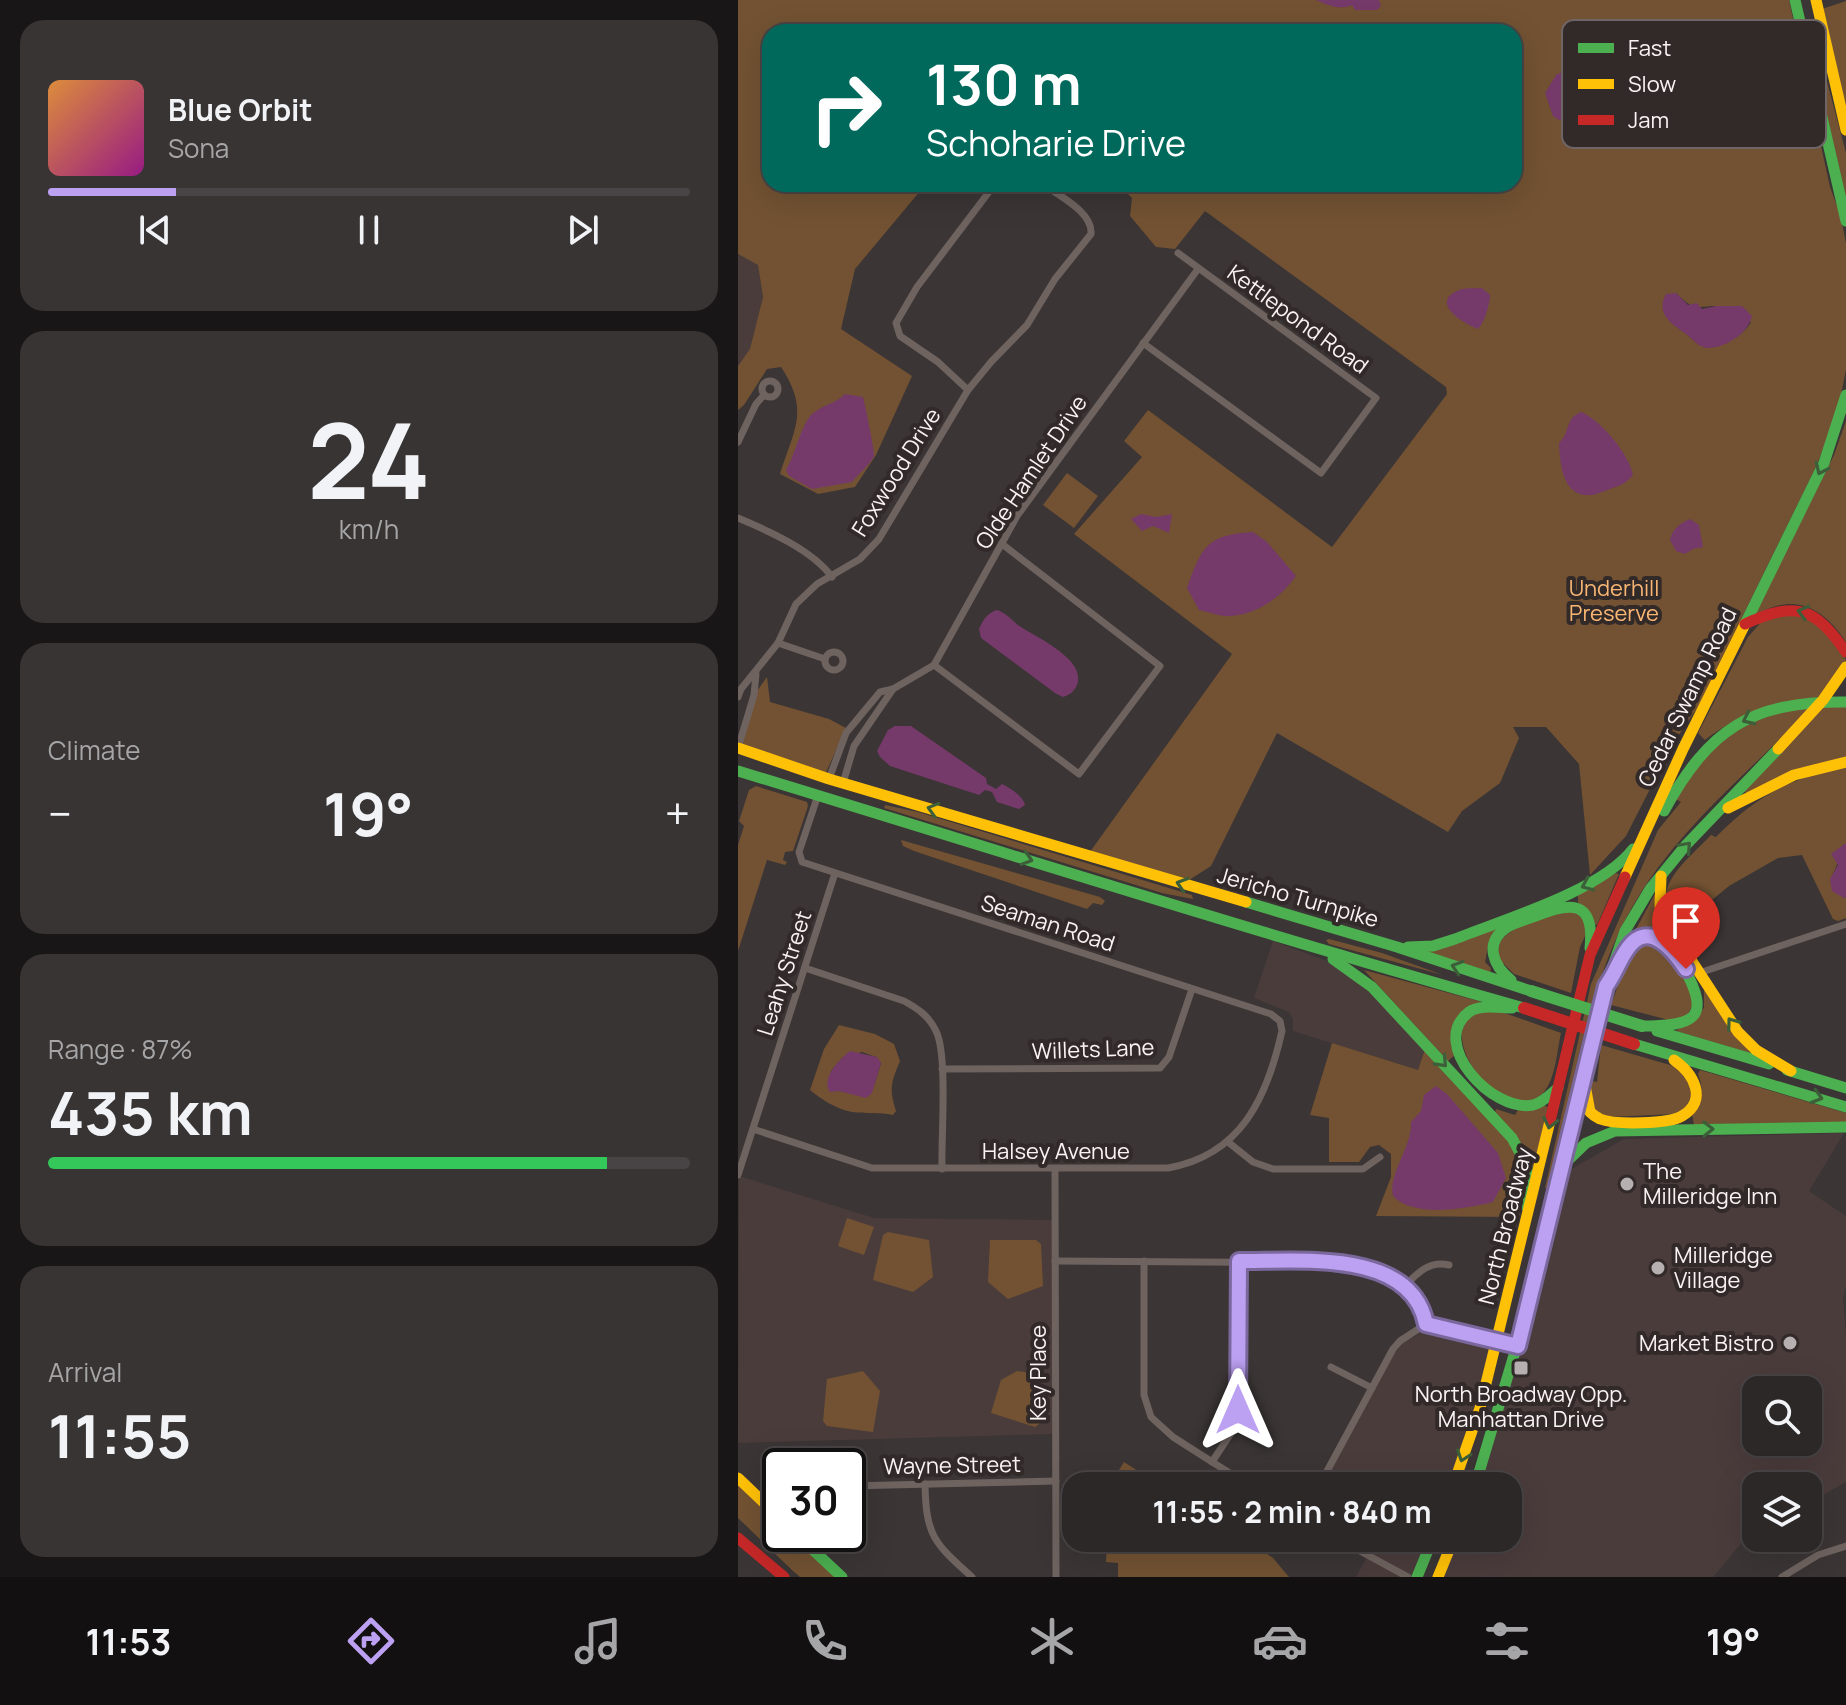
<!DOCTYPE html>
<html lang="en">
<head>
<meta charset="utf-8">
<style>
  :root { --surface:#2c2828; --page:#383434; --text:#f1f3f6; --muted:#a6a6a8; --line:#484445; --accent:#bca0f2 }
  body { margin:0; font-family:Manrope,sans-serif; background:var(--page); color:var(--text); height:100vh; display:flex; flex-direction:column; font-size:30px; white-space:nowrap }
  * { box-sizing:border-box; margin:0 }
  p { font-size:26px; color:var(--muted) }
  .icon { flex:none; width:44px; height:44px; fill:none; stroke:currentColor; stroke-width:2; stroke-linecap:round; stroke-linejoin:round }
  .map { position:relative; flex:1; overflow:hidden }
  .drawer { display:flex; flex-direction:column; gap:20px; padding:20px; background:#181616; width:738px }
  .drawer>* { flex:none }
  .top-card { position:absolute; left:24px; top:24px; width:760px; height:168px; border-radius:24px; box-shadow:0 8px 32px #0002,0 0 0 2px var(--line); background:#00695c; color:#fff; overflow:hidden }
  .buttons { position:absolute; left:1004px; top:1376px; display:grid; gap:16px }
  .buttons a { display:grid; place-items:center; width:80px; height:80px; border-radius:16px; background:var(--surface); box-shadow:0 8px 32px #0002,0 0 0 2px var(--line); font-size:40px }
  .speed { position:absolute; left:24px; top:1448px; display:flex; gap:16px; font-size:40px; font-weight:700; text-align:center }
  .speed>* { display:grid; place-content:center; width:104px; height:104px; border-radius:50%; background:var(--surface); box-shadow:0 8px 32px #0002,0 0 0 2px var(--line); line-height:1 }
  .speed .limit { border:4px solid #111; border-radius:12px; background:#fff; color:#111 }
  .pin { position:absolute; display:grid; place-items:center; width:68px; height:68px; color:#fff; margin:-82px -34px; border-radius:50% 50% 50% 0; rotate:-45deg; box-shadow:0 0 8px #0007 }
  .pin .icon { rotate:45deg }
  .me { position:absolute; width:88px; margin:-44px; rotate:0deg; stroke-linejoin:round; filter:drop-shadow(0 0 6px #0008) }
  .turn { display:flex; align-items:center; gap:28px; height:168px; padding:0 32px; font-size:36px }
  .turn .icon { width:104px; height:104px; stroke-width:2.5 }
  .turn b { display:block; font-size:56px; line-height:68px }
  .big { font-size:60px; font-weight:700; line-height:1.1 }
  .drawer .tile { flex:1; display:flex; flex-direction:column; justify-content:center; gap:12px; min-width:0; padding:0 28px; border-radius:24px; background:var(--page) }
  .drawer .dial { align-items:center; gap:0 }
  .dial b { font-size:104px; line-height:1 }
  .song { display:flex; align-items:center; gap:24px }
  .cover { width:96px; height:96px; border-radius:12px; background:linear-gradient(135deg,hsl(30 70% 55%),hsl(310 70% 35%)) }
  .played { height:8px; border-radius:4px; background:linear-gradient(90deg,var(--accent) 20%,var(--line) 20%) }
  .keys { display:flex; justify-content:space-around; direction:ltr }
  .heat { display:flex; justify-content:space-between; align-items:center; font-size:44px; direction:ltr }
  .charge { height:12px; border-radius:6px; background:linear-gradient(90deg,#34c759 87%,var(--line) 0) }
  .trip { position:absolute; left:324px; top:1472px; width:460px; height:80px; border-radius:24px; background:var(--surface); box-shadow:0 8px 32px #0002,0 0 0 2px var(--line); font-weight:700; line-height:80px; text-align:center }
  .menu { display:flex; height:128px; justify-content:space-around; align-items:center; background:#121010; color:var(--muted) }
  .menu .icon { width:56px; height:56px }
  .menu .selected { color:var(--accent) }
  .menu b { font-size:36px; color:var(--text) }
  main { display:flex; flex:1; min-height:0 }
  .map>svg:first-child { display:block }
</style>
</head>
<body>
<main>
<section class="drawer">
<div class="tile">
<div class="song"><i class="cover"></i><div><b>Blue Orbit</b><p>Sona</p></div></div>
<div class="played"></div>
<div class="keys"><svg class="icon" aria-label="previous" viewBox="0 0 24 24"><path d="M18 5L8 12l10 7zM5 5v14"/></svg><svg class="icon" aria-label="pause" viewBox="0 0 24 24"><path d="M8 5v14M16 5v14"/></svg><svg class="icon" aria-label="next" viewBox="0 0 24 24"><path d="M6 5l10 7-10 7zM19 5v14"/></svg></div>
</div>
<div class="tile dial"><b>24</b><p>km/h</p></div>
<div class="tile"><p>Climate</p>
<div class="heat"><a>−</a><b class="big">19°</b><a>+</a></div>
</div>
<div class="tile"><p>Range · 87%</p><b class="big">435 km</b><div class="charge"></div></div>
<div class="tile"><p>Arrival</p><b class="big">11:55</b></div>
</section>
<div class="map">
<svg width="1108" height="1577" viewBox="0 0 1108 1577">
  <rect width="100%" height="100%" fill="#3b3535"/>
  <!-- built -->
  <g fill="#4b3c3c" fill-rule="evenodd">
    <path d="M0,254L20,265L25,297L12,350L0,366Z"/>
    <path d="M535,941L594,963L610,972L688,1045L680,1070L555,1031V1019L551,1012L516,998Z"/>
    <path d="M1106,1133L1071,1191L1108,1216V1286L1105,1298L1108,1334V1482L1070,1504V1486H1018V1533L1005,1541L975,1577H700L716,1538H770V1486H737L764,1400L798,1314L813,1253L828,1172L886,1139ZM1018,1390H1070V1442H1018Z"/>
    <path d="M1,1176L136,1218L316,1220V1434L0,1443Z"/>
    <path d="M689,1329L753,1342L741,1392L710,1486H585L656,1354L664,1344Z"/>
    <path d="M604,1538H689L673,1577H618L631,1553Z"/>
  </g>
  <!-- green -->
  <g fill="#725232" fill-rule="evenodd">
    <path d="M0,0H1051L1092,187L1103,217L1108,244V369L1103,395L1094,429L1076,471L960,707L936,742L888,836L852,875L841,764L808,727H775L781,738L762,783L724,811L710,832L539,733L473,866L445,884L349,856L494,654L336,534L404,457L386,441L410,410L594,547L709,394L708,387L467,211L437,249L418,247L392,216L394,198L380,184H776V32H32V184H188L117,269L103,329L174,376L138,455L117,487L80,494L42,474C56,429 72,411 43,367L29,369L6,405L0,410V366L12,349L25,297L20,265L0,254ZM938,293C953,308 955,308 975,306C982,306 988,307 995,306L1013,322C1002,341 982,344 961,345L945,331Z"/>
    <path d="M1108,1V105L1081,10Z"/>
    <path d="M1074,25L1108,153V198L1069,29Z"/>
    <path d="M1108,421V642C1086,608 1057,592 1020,614L1018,612L1096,455Z"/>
    <path d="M329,473L360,496L336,528L305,505Z"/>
    <path d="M1041,613C1079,613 1089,630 1108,660L1082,697C1035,707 1006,710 967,740L960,733L1010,637L1024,621Z"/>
    <path d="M29,677L32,702L91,719L108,728L86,777L0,748L16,695Z"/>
    <path d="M1086,705L1108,707V757L1047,774L1008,793L1006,790Z"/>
    <path d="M1070,706L1071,710C1014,769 946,824 902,894C850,977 837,1079 815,1172L810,1189L807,1188L853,984L920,830L943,802L936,798C945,785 953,769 964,757C993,728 1030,713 1070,706Z"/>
    <path d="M1108,767V843L1093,879L1106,898L1108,897V918L1100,921L1095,919L1064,855L1040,858L991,886L941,927C907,889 947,863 973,835L978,837C1018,796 1052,778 1108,767Z"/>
    <path d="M18,786L69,802L70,806L55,851L47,852L45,860L49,862L47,865L29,860L0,951V845L6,826L1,821L11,790Z"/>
    <path d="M147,805L180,812L454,895L455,899L424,893L146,808Z"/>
    <path d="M163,840L362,897L367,901L364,905L355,903L349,909L176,851L165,846Z"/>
    <path d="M878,873L881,874L859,925L856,924L840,902V894Z"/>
    <path d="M918,892L927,925L919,933L900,934L897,931Z"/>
    <path d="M827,909L836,910L847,918L848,934L842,947L833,993L776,974L766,964H761C761,958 759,951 761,945C766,927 810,916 827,909Z"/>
    <path d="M765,923L751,942L747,962L753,968L752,973L682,950Z"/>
    <path d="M591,939L644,953L705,975L591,944L588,940Z"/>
    <path d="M915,941L930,949L957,1000L948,1018L931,1024L927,1019L873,1005L893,949Z"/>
    <path d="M626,970L744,1002L731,1007L718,1054L710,1061Z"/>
    <path d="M966,987L1012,1053L938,1031L966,1008Z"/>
    <path d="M761,1011L823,1033C819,1050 818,1079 805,1093C769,1131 695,1038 736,1014C742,1010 753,1011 761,1011Z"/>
    <path d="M101,1025L137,1034L156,1044L162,1061C153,1083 151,1088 158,1111L155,1115C141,1112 127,1114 114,1112C100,1110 83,1099 72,1090L86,1049ZM124,1052L138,1057L143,1063L136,1086L129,1096L95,1090L93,1071L104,1058Z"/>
    <path d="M594,1043L680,1070L687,1049C711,1075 776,1137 785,1168C790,1183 783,1202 781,1217L638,1216L653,1177V1154L641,1145L632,1147L621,1162H591V1118L572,1115Z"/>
    <path d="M863,1045L939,1067L953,1082L954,1095L949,1107L939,1114L870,1117L857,1111L851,1093L854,1081L859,1082Z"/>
    <path d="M962,1070L1108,1113V1123L956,1125L954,1114C965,1101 966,1090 960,1074Z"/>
    <path d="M805,1105L810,1107L794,1175L787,1148L757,1113L758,1109L777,1115L780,1110Z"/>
    <path d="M109,1218L136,1227L126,1255L100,1246Z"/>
    <path d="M150,1232L191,1240L195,1277L175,1292L135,1280L145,1235Z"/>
    <path d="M252,1240H298L303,1244L305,1286L270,1299L250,1282Z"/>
    <path d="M125,1371L142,1391L135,1432L89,1426L85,1421L89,1379Z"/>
    <path d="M279,1371L302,1374V1423L297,1427L253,1413L263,1380Z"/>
    <path d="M386,1462L423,1486H371Z"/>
    <path d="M0,1485L42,1524V1534H52L98,1577H62L55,1571L0,1518Z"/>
    <path d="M369,1538H505L535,1558L551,1577H380V1563L368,1562Z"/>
  </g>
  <!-- water -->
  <g fill="#753a6a">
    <path d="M578,0H641L643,6L639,10H617L614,5C601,11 590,5 578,0Z"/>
    <path d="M826,71L835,73C851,93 849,115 821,120L815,116L807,93L818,75Z"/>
    <path d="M744,288L752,295C752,304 746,324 740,329C729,325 691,304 719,291C726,287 736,289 744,288Z"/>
    <path d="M938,293L950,305L959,303L964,309L978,306H1004L1014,316C1011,333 986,349 969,348C960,347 955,339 948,334C934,324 917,314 928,294Z"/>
    <path d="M107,394L125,397C127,404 137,453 136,456C132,465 120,474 114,482L74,489L51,476L48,470C57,455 63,426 73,415C83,405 98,404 107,394Z"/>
    <path d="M843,412C863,420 891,454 895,475C887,485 879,486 867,491C829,507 822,474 821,443C833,432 826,419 843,412Z"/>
    <path d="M403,514L418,517L434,514L431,533L415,526L404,531L393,519Z"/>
    <path d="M952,519L961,525L965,547L955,549L947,554L938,551L932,540C935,528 941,524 952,519Z"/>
    <path d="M515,532L529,542L558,576C542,598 521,613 493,616C483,617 471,612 461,610L449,588C464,546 469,535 515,532Z"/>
    <path d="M259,610C268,613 273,619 280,625C297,637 349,659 339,685C336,692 331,695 325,697L317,693L243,638L241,629C245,620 249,613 259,610Z"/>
    <path d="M157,726H173L248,778L249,784L258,789L264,784C272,788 285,796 287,805L281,809L259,802L254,792L247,790L241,795L152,766L142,757L139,751L150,730Z"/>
    <path d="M1108,843V897L1106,898L1094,891L1092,879L1100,865L1093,854Z"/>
    <path d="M112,1051L139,1057L143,1063L134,1093L128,1098L101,1091L92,1092C83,1078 100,1061 112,1051Z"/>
    <path d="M698,1086L709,1094L760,1153L768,1178L755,1202C728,1209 675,1218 655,1196C650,1173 674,1148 673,1122L683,1111L686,1095Z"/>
  </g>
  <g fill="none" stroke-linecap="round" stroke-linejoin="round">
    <!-- street -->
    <g stroke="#6e635f" stroke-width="7">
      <path d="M257,184L179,287L158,323L162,336L200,362L230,390L253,362L289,325L317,279L353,234C355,212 321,196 305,184"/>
      <path d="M405,343L583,473L638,398L440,253"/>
      <circle cx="32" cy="389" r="8"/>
      <path d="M0,442L18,404L26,395"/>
      <path d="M0,518C31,531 74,550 94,577"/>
      <path d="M40,643L87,659"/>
      <circle cx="96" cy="661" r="9"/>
      <path d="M196,665L341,774L422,666L264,544"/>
      <path d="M0,697L3,689L40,643L58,604L79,584L122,559L141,539L230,390"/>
      <path d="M0,748L16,695L18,674"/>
      <path d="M91,779L108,733L142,692L155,689L196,665L279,516L460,269"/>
      <path d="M105,783L116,746L155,689"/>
      <path d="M67,968L166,1001C179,1008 191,1016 198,1031C210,1055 203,1138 204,1169"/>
      <path d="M961,973L1108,924"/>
      <path d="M204,1069L422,1068L431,1057L454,989"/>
      <path d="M15,1129L134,1168H430C503,1155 529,1098 544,1031L542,1021L533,1014L64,862L61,852L80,795"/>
      <path d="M490,1142L515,1162L535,1169H625L642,1157"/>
      <path d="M317,1169L318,1577"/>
      <path d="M0,1175L97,873"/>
      <path d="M317,1261L612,1263C649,1273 679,1283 688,1324"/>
      <path d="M406,1261V1395L413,1417L435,1437L512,1486"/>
      <path d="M667,1286C679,1273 692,1260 711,1265"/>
      <path d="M593,1367L634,1388"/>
      <path d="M474,1462L495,1430L500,1410L501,1261"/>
      <path d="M187,1484C188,1536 196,1543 234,1577"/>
      <path d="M110,1486L318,1481"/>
      <path d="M581,1486L655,1349L662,1341L688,1324L780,1346"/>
      <path d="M598,1538L670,1577"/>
      <path d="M1044,1577L1080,1555L1108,1546"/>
    </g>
    <!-- fast -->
    <g stroke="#4caf50" stroke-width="11">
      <path d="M1057,0L1108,221"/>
      <path d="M1007,624L1086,463L1108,395"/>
      <path d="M0,771C262,851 523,934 786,1008"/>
      <path d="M926,811C971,729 1013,701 1108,702"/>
      <path d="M508,902L659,947L793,991"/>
      <path d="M670,947L695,946L717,939C767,919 863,891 895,849"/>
      <path d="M595,959L634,987L774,1138L789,1166L788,1206"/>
      <path d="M883,959L893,943C903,940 912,935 923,940C934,945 940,958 946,968C975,1020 954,1026 904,1026"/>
      <path d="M773,980C755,966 746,943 768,928C777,922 788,920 798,916C834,901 857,901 852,948"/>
      <path d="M774,1008C762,1008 742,1004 731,1012C690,1043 754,1113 795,1105C804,1103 813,1094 820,1088"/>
      <path d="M919,1031L1031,1064"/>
      <path d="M896,1044L1108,1107"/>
      <path d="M1049,1070L1108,1088"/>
      <path d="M824,1166L848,1143L877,1131L1108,1127"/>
      <path d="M737,1486L796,1288L822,1168L847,1080L868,986L887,931L912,889L948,845L1040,749"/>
      <path d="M58,1534L104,1577"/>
      <path d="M679,1577L695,1538"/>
    </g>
    <!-- slow -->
    <g stroke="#ffc107" stroke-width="11">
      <path d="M1078,0L1108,130"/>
      <path d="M0,748L91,779L508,902"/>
      <path d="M1040,749L1085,700L1108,667"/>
      <path d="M990,808L1056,775L1108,762"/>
      <path d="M923,876L922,906L929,923L1000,1032L1018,1050L1053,1071"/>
      <path d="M887,877L945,749L1007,624"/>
      <path d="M847,1085L852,1112C854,1114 860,1118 862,1119C877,1125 931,1124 944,1116C971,1100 955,1073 936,1060"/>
      <path d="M0,1478L42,1518"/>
      <path d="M715,1486L742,1408L812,1121"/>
      <path d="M700,1577L716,1538"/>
    </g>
    <!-- jam -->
    <g stroke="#c62828" stroke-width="11">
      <path d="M1007,624C1058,601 1076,606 1108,652"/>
      <path d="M812,1121L852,955L887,877"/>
      <path d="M0,1538L46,1577"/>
    </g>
    <!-- fast-bridge -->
    <path stroke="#4caf50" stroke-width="12" d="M793,991L904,1026"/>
    <!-- jam-bridge -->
    <path stroke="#c62828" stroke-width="12" d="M786,1008L896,1044"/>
  </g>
  <!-- one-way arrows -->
  <defs><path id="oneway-chevron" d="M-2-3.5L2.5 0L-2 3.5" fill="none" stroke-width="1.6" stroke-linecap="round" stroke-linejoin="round" transform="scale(2)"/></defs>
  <g stroke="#3c5f39">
    <use href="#oneway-chevron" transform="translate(1083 469) rotate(115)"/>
    <use href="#oneway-chevron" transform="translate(1065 612) rotate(-165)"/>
    <use href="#oneway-chevron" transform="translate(1010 719) rotate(155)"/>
    <use href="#oneway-chevron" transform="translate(195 809) rotate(-164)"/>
    <use href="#oneway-chevron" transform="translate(948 847) rotate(-48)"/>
    <use href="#oneway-chevron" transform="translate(289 859) rotate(17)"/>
    <use href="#oneway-chevron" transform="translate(444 884) rotate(-163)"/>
    <use href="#oneway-chevron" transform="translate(849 885) rotate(156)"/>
    <use href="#oneway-chevron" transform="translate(719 967) rotate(-162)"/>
    <use href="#oneway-chevron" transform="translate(994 1023) rotate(-126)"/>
    <use href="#oneway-chevron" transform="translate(704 1062) rotate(47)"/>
    <use href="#oneway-chevron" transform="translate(1079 1097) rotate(17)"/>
    <use href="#oneway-chevron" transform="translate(812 1123) rotate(103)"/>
    <use href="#oneway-chevron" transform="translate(970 1129) rotate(-1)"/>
    <use href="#oneway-chevron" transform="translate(725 1456) rotate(109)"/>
  </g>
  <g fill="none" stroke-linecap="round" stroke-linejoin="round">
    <!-- route casing -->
    <g stroke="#7a689d" stroke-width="20">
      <path id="route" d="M500,1410L501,1261C560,1262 673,1248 688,1324L780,1346L868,986C877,974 881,960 890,948C911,919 936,951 948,969"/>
    </g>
    <!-- route -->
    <use href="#route" stroke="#bca0f2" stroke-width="14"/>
  </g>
  <!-- markers -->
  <g fill="#b7b0b0" stroke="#322929" stroke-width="3">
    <circle cx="889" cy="1184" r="8"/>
    <circle cx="920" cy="1268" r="8"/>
    <circle cx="1052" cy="1343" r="8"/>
    <rect x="775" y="1360" width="16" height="16" rx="4"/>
  </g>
  <g text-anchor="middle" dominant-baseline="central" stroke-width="8" stroke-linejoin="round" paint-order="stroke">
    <!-- street labels -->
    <g font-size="22" fill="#faf3f3" stroke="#322929">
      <text transform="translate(560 319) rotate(36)">Kettlepond Road</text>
      <text transform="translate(158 472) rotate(-58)">Foxwood Drive</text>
      <text transform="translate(293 472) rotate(-56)">Olde Hamlet Drive</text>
      <text transform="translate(949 697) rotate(-64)">Cedar Swamp Road</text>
      <text transform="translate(560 897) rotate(16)">Jericho Turnpike</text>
      <text transform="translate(310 923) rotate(18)">Seaman Road</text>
      <text transform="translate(46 973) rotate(-72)">Leahy Street</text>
      <text transform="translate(355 1049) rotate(-2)">Willets Lane</text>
      <text x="318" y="1151">Halsey Avenue</text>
      <text transform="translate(767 1226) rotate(-76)">North Broadway</text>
      <text transform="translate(300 1373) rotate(-90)">Key Place</text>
      <text transform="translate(214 1465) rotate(-1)">Wayne Street</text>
    </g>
    <!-- park labels -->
    <g font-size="22" fill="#fab774" stroke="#322929">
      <text x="876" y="588">Underhill<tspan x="876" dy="25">Preserve</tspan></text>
    </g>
    <!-- poi labels -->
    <g font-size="22" fill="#faf3f3" stroke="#322929" text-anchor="start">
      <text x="905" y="1171">The<tspan x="905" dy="25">Milleridge Inn</tspan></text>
      <text x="936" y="1255">Milleridge<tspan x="936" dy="25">Village</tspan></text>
      <text x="1036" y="1343" text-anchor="end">Market Bistro</text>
      <text x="783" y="1394" text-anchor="middle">North Broadway Opp.<tspan x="783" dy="25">Manhattan Drive</tspan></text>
    </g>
  </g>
  <!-- legend -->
  <rect x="824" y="20" width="264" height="128" rx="12" fill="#322929" stroke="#6e6666" stroke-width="2"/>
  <rect x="840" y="43" width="36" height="10" fill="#4caf50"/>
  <rect x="840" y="79" width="36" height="10" fill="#ffc107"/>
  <rect x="840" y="115" width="36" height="10" fill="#c62828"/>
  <g font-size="22" fill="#faf3f3">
    <text x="890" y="56">Fast</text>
    <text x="890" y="92">Slow</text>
    <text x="890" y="128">Jam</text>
  </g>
</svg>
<div class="buttons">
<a><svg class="icon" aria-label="search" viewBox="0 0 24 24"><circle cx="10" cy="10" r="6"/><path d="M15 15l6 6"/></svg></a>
<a><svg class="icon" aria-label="layers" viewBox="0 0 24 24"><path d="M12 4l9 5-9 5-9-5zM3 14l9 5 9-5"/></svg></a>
</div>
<div class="speed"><div class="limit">30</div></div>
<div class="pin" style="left:948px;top:969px;background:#d93025"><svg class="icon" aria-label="arrive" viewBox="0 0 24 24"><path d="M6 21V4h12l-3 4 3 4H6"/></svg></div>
<svg class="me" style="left:500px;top:1410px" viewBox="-20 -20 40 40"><path d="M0-17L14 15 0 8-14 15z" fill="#bca0f2" stroke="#fff" stroke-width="4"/></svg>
<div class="trip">11:55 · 2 min · 840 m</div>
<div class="top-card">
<div class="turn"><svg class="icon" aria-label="right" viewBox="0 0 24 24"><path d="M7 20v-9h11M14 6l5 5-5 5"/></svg><div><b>130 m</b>Schoharie Drive</div></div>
</div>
</div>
</main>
<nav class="menu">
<b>11:53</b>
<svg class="icon selected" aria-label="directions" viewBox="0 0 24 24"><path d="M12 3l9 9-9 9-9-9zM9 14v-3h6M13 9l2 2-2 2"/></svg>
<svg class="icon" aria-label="music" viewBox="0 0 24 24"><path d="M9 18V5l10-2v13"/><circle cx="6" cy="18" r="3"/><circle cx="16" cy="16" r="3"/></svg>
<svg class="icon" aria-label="phone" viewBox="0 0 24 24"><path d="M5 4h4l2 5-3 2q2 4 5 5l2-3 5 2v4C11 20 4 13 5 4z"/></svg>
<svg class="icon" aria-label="climate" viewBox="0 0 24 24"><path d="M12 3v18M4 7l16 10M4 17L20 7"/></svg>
<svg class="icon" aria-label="car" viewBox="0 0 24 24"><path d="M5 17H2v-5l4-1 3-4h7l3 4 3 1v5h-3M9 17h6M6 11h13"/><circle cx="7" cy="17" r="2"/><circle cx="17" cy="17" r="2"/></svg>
<svg class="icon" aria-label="filters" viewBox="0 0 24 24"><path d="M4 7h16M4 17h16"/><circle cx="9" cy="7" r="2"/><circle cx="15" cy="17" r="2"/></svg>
<b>19°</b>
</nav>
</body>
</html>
